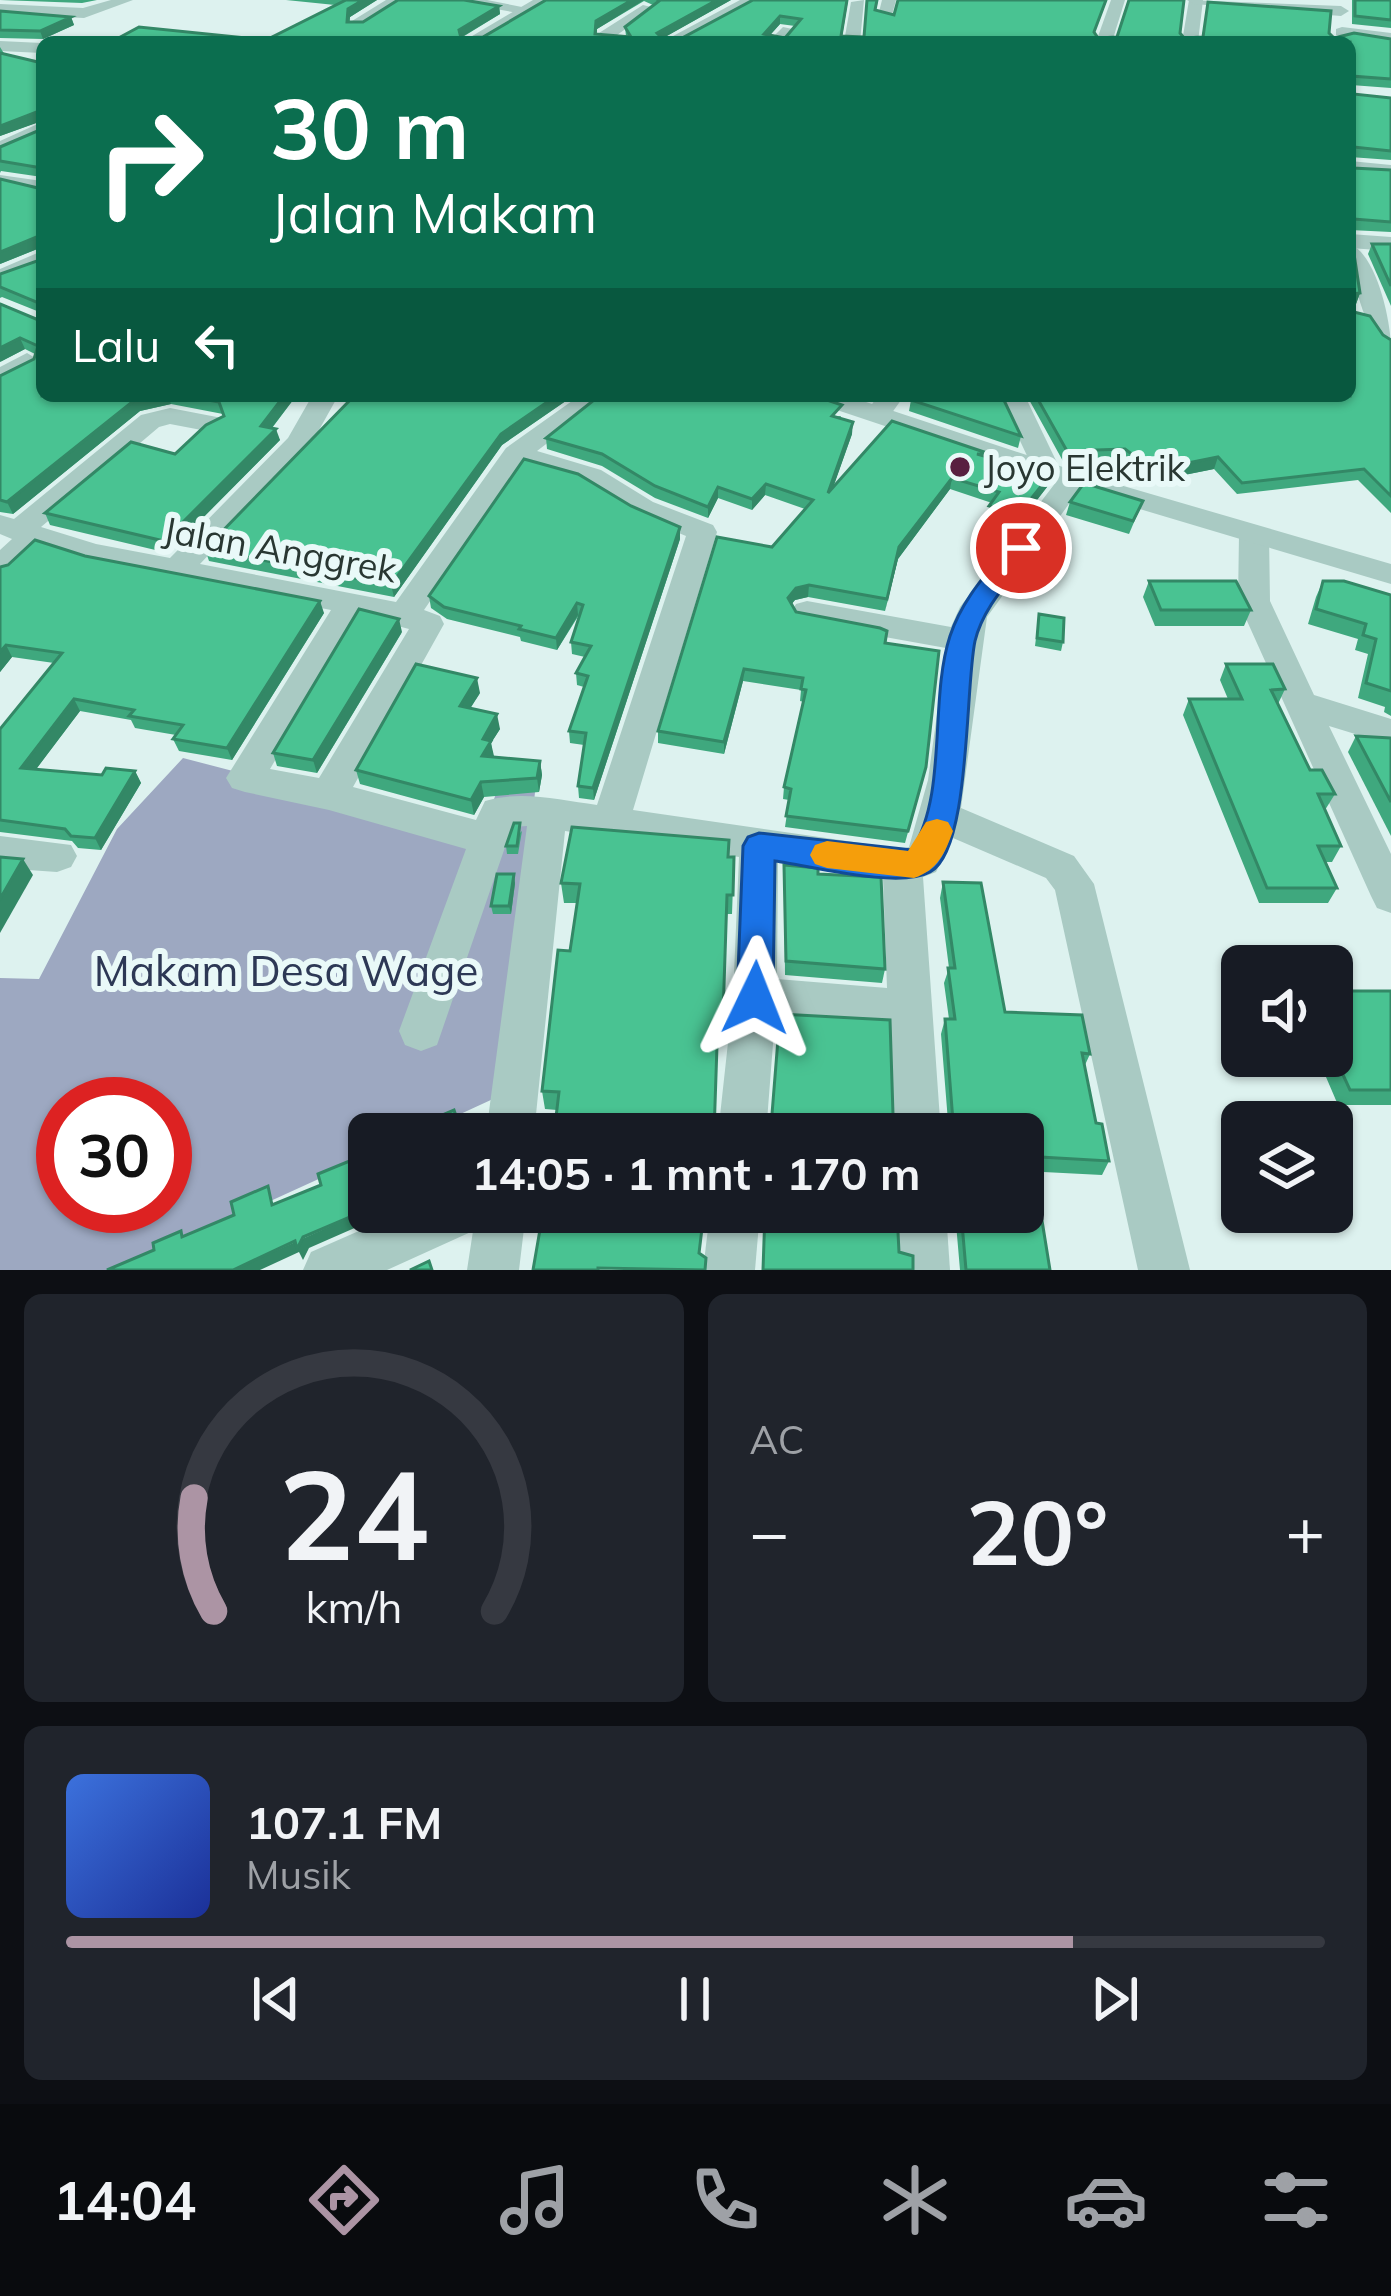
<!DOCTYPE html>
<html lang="id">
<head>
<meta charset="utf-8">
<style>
  :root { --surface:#171b24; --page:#20242c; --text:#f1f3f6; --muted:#9ea1a6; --line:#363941; --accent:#ac94a4 }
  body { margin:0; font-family:Mulish,sans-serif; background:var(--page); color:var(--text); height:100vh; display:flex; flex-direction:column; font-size:45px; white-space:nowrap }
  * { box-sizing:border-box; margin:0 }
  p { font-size:39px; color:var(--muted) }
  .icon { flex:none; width:66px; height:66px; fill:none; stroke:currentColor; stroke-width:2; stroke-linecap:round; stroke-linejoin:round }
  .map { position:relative; height:1270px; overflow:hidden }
  .sheet { display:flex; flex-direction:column; gap:24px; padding:24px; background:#0d0f14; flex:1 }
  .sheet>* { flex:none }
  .top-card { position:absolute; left:36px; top:36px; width:1320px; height:366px; border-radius:18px; box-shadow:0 3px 9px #0004; background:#0b6e4f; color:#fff; overflow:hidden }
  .fabs { position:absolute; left:1221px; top:945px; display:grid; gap:24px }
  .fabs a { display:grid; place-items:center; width:132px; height:132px; border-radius:18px; background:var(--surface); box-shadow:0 3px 9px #0004; font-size:60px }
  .speed { position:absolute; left:36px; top:1077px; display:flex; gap:24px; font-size:60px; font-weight:700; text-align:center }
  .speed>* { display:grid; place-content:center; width:156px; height:156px; border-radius:50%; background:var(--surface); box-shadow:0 3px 9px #0004; line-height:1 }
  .speed .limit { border:18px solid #d22; background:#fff; color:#111 }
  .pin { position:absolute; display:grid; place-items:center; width:102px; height:102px; color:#fff; margin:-51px; border:6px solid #fff; border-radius:50%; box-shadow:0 3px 12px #0007 }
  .me { position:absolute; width:132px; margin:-66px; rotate:2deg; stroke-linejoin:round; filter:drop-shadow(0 0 9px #0008) }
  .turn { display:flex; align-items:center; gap:42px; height:252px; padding:0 36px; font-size:54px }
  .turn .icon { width:156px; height:156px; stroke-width:2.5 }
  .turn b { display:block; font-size:84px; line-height:102px }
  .then { display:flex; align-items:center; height:114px; padding:0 36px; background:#0003; gap:24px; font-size:45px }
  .big { font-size:90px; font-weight:700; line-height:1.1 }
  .sheet .card { flex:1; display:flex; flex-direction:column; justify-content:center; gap:18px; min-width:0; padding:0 42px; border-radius:18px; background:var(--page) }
  .sheet .dial { align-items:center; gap:0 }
  .dial svg { height:312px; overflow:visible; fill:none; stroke:var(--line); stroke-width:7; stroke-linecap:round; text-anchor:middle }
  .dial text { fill:var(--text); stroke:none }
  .song { display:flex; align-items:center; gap:36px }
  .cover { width:144px; height:144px; border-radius:18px; background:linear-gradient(135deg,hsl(220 70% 55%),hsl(230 70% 35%)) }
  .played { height:12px; border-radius:6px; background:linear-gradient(90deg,var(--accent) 80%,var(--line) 80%) }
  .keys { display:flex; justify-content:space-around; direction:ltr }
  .heat { display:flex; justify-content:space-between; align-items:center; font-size:66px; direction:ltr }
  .sheet .tiles { flex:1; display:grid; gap:24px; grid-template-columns:1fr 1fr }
  .card:last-child { grid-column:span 2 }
  .trip { position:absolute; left:348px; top:1113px; width:696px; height:120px; border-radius:18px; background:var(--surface); box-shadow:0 3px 9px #0004; font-weight:700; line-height:120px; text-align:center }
  .tabs { display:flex; height:192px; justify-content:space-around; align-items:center; background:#090b0e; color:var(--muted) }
  .tabs .icon { width:84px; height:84px }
  .tabs .on { color:var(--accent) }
  .tabs b { font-size:54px; color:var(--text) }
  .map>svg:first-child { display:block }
</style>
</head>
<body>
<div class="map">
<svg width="1391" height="1270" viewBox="0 0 1391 1270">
  <rect width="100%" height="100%" fill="#ddf2ef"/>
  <!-- green -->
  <path fill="#9da8c1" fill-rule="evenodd" d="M183,758L482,836L499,784L535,792L506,1093L417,1134H369V1156L119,1270H0V978L39,979L117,829ZM63,1104H165V1206H63Z"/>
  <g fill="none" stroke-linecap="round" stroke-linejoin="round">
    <!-- minor -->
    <g fill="#a9cac3" fill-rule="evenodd">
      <path d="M111,0H133L84,18L0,14V4L83,8Z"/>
      <path d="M386,0H403L362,27H352V21Z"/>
      <path d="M446,0H487L537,10L529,15Z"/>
      <path d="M740,0H758L682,42H662Z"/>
      <path d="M864,0L860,42H844L851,2Z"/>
      <path d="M882,0H896L891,19L878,16Z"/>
      <path d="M1111,0H1125L1112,42H1096Z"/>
      <path d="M1189,0H1203L1198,42H1182Z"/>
      <path d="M643,5L655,8L617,35L628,42L599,39V33Z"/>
      <path d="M783,27L797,30L785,42H768Z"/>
      <path d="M1342,27L1391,33V43L1336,35V29Z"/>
      <path d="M0,41L42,43V53L0,51Z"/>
      <path d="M42,122V135L0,154V141Z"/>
      <path d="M1350,161L1391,165V177L1350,173Z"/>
      <path d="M1350,234L1391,237V251L1350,248Z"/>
      <path d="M27,353L40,361L36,366L0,386V367Z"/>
      <path d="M312,396H338L309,448L200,564L396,602L506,448L579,396H609L537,451L601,470L653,502L713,525L717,532L633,810L902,849L909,847L928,780L946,648L807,623L796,620L791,612L796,604L807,601L951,627L960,607L1063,473H1083L1087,479L987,617L961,808L1074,856L1094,884L1190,1270H1138L1055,890L1046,878L953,838L936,872L923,877L941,1134H893L889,1027L775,1018L766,1134H718L733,997L739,857L565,831L534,1134H486L527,826L512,827L437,1045L421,1051L405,1045L399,1031L466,849L329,810L245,792L232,788L226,778L331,610L91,563L39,547L11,574L0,577V550L12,539L0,534V515L14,519L141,415L170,408L222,418L225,424L212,432L170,424L159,427L41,527L96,544L170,558L288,438ZM523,465L581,482L633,514L686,536L597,805C560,800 521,790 485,801L476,820L353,787L444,624L440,616L424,610ZM360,616L409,629L319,778L270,769ZM778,863L883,878L887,988L777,979Z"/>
      <path d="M878,396H904L886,421L877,423L864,415Z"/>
      <path d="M999,396H1025L1061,471L1057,477H1037Z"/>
      <path d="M1254,526L1269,535L1270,601L1314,695L1391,719V745L1329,726L1391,854V913L1377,908L1371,896L1238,601L1239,535Z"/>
      <path d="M0,836L71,845L77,856L71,867L57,872L0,868Z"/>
      <path d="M402,1212H526L519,1270H467L473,1231L387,1270H303L311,1252Z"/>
      <path d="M710,1212H760L755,1270H703Z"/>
      <path d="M896,1212H946L950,1270H898Z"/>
    </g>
    <!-- tertiary -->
    <g fill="#a9cac3" fill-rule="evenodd">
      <path d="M533,0H551L482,42H462Z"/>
      <path d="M1187,0L1341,6L1349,11L1341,16L1194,4Z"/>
      <path d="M0,175L42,181V193L0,187Z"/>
      <path d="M1350,244C1377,255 1391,322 1391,349C1364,341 1350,270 1350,244Z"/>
      <path d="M42,251V266L0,285V269Z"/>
      <path d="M809,396H848L1096,478L1391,564V584L1076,490L813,402Z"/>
    </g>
  </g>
  <!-- wall -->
  <g fill="#3fa87e" fill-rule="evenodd">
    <path d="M0,0H97L82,3Z"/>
    <path d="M286,0H377L350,17L349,22H363L398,0H464L499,6L500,14L461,38L483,37L546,0H731L663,38H682L753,0H848L842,37H864L867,0H878L876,10L894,15L898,0H1107L1094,33L1098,38L1117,37L1128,0H1184L1180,33L1184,38L1202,37L1208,2L1331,11L1329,33L1334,38L1354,33L1391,39V88L1351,85L1353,94L1391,98V160L1350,157L1353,168L1391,170V232L1350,230L1360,293L1356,304H1350V308V42H111L139,27L266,40L335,5ZM644,1L653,5L625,27L626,36L596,34L597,29ZM780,24L795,26L785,38L770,35Z"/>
    <path d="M1352,0H1391V28L1352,24Z"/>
    <path d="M0,11L71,17L74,25L43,39L0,38Z"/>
    <path d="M0,47L5,55L42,63V177L1,171L0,173V147L40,130L41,121L0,136Z"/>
    <path d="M38,188L42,313L2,297L0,298V274L40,260V248L0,264Z"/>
    <path d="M1372,244H1391V306L1368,254Z"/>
    <path d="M36,319L42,396H296L272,428L280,440L168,553L50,525L45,513L175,454L224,417L223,414L171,404L140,411L13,514L0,512V376L34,359L35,354L25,349L0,362Z"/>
    <path d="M1383,335L1391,340V513L1358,480L1237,494L1214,469L1149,482L1122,461L1064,463L1027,396H1350Z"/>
    <path d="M354,396H573L502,445L394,597L209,561L205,549Z"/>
    <path d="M911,400L1021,436L1018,448L909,411Z"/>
    <path d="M841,416L840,418L852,434L833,487L892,421L990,454L989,458L1050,475L1047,487L1016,527L987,518L992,503L950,489L898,559L885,611L808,597L795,600L791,604L796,612L885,643L926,767L905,843L785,827L789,800L783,799L784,787L804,702L800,701L801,690L743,681L724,754L658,743V731L772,547L805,509L765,495L752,510L718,498L708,518L655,498L602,466L547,449L546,438Z"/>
    <path d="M1143,501L1129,534L1066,515L1070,502Z"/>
    <path d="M631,506L680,527V539L594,800L579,798L578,786L584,745L570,743L569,731L584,687L577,685L576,673L585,657L572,654L571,642L579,615L557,650L521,641L520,637L447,619L431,608L429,596Z"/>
    <path d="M85,556L324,613L232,760L179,751L173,739L176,735L135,728L131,720L80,711L36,769L102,775L135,771L141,783L101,850L78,848L72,841L0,832V729L54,663L12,657L0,672V567Z"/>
    <path d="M1149,581L1251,610L1244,626H1155L1143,597Z"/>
    <path d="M1323,581L1391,595V716L1384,712L1385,707L1358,698L1368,654L1355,650L1358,639L1308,624L1316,597Z"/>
    <path d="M1039,614L1063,642L1061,651L1035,646Z"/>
    <path d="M402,632L317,773L277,766L273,753Z"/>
    <path d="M1226,664L1285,689L1278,704L1310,770L1335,794L1325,810L1341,846L1332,862H1325L1337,888L1328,903H1259L1183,715L1189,699H1228L1220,680Z"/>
    <path d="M480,693L470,708L500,729L491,743L493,757L540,761L542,775L539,792L484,797L474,815L360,784L356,770Z"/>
    <path d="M1356,736L1391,738V836L1348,752Z"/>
    <path d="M522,831L518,854H507L506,846Z"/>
    <path d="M728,857H734L732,914H726L723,1035L718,1034L557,1110L545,1109L542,1091L570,951L577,903H564L561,883Z"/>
    <path d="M784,865L818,874L885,969L882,983L785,975Z"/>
    <path d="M943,882L1005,1012L1090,1054L1085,1065L1096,1123L1109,1161L1102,1175L1024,1171L1029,1201L1050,1270H960L955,1212H1023V1134H949L941,1034L945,1019H949L944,983L949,968L940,898Z"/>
    <path d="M515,883L511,914H493L491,906Z"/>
    <path d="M1332,991H1391V1105H1338L1317,1056H1332Z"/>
  </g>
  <!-- shaded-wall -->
  <g fill="#386">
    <path d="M363,0H377L350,17L349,30L348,9Z"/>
    <path d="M632,0H644L597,29L596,42V21Z"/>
    <path d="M717,0H731L658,41L657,33Z"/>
    <path d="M499,6L500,14L460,38L459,30Z"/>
    <path d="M780,16V24L764,42V34Z"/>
    <path d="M71,17L74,25L43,39L40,31Z"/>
    <path d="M42,110V121L0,136V126Z"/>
    <path d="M39,236L42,247L0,264V252Z"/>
    <path d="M1360,293L1356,304H1350L1351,294Z"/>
    <path d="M20,338L25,349L0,362V348Z"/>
    <path d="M151,396H168L171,404L140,411L13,514L7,502L136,399Z"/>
    <path d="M284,396H296L264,438L261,426Z"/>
    <path d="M556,396H573L502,445L394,597L391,585L501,434Z"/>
    <path d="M853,422L852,434L827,505L828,493Z"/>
    <path d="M276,429L280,440L168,553L164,541Z"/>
    <path d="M1218,457L1214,469L1149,482L1153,470Z"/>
    <path d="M1050,475L1047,487L1016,527L1018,515Z"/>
    <path d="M952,478L950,489L898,559L885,611L899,547Z"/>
    <path d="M766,484L765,495L752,510V499Z"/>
    <path d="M718,487V498L708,518V507Z"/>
    <path d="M680,527V539L594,800L593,788Z"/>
    <path d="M809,585L808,597L795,600L787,610L788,598L796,588Z"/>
    <path d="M320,601L324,613L232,760L227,748Z"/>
    <path d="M577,603L578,615L557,650L556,638Z"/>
    <path d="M399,619L402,632L317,773L313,760Z"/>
    <path d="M6,645L12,657L0,672V652Z"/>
    <path d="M744,669L743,681L724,754V742Z"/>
    <path d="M477,678L480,693L463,720L460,706Z"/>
    <path d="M74,699L80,711L28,780L21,768Z"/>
    <path d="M497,714L500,729L491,743L494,756L485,770L483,739Z"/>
    <path d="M540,761L542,775L539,792L537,778Z"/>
    <path d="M135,771L141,783L101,850L95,838Z"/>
    <path d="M481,782L484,797L474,815L471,800Z"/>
    <path d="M23,859L33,875L0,933V899Z"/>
    <path d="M514,874L515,883L511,914L509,906Z"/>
    <path d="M369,1209V1212H391L309,1248L303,1260L299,1252L260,1270H233Z"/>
  </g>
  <!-- building -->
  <g fill="#49c392" stroke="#386" stroke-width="3" fill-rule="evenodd">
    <path d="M346,0H363L348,9L347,22H363L398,0H464L499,6L459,30L461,38L483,37L546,0H632L596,21L595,34L631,37L625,27L659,1L658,0H717L657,33L662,38H682L753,0H847L841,36L864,37L867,0H877L875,10L894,15L898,0H1106L1094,32L1098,38L1117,37L1129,0H1184L1180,33L1184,38L1203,37L1208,2L1331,11L1329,33L1334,38L1354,33L1391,39V79L1350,76L1353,94L1391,98V151L1354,147L1350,151V42H111L139,27L266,40ZM780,16L801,19L785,38L764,34Z"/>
    <path d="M1355,0H1391V20L1355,16Z"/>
    <path d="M0,11L71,17L40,31L0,30Z"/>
    <path d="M0,53L42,63V110L0,126Z"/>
    <path d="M42,113V170V168L0,161V147L40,130Z"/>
    <path d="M1350,156L1353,168L1391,170V222L1354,219L1350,223Z"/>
    <path d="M0,179L38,188L42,184V314L39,303L0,287V274L40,260L39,236L0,252Z"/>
    <path d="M1350,228L1360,293L1351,294L1350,308Z"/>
    <path d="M1372,244H1391V286Z"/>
    <path d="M0,304L36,319L42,315V396H151L136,399L7,502L0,500V376L34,359L38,346L20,338L0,348Z"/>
    <path d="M1350,311L1370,316L1383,335L1391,340V496L1364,469L1242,483L1218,457L1153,470L1125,449L1067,451L1036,396H1350Z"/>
    <path d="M186,396H284L261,426L276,429L164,541L45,513L131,442L175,454L206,425L224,416L219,402Z"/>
    <path d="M354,396H556L501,434L391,585L205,549Z"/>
    <path d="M599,396H815L842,405L832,416L853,422L828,493L892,421L990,454H977L1050,475L1018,515L989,506L999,492L952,478L899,547L887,599L809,585L796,588L788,598L796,612L880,628L887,631L885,643L939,651L926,767L908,831L786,816L791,789L784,787L806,690L801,689L803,678L744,669L724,742L658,731L717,537L772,547L813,500L766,484L752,499L718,487L708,507L655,486L602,454L546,438Z"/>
    <path d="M914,396H1002L1021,436L911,400Z"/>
    <path d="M524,459L578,474L631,506L680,527L593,788L578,786L586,733L569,731L588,676L576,673L591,646L571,642L583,605L577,603L556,638L519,629L521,626L444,607L429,596Z"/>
    <path d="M1084,483L1143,501L1133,521L1070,502Z"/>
    <path d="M35,540L85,556L320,601L227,748L173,739L183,725L129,716L134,710L74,699L21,768L102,775L106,768L135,771L95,838L71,836L65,829L0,820V729L62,653L6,645L0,652V567L8,565Z"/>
    <path d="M1149,581H1236L1251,610H1161Z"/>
    <path d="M1323,581H1344L1391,595V691L1366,683L1376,639L1363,635L1366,624L1316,609Z"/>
    <path d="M359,609L399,619L313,760L273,753Z"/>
    <path d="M1039,614L1064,618L1063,642L1037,638Z"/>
    <path d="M416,664L477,678L460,706L497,714L483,739L491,741L482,756L540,761L537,778L481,782L471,800L356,770Z"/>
    <path d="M1226,664H1273L1285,689L1271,690L1310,770H1322L1335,794H1318L1341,846H1318L1337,888H1267L1189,699H1242Z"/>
    <path d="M1356,736L1391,738V802Z"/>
    <path d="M514,823H520L517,846H506Z"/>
    <path d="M572,827L729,840L728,857H734L733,895H727L723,1016H718L714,1134H554L559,1092L542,1091L558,950L570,951L580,884L561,883Z"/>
    <path d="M0,857L23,859L0,899Z"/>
    <path d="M784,865L818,868V874L881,877L885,969L786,961Z"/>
    <path d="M497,874H514L509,906H491Z"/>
    <path d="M943,882L981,883L1005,1012L1082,1015L1090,1054L1082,1053L1096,1123L1102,1124L1109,1161L1023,1156V1134H954L945,1019H955L948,968H955Z"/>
    <path d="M1332,991H1391V1090H1350L1332,1051Z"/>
    <path d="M780,1014L890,1020L893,1114L900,1118L902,1134H764L763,1118L772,1114Z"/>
    <path d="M454,1110L462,1134H398Z"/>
    <path d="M369,1153V1209L303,1237L297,1249L295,1241L233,1270H107L154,1250L153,1243L181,1231L182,1237L234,1215L231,1202L268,1186L272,1205L321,1185L318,1174Z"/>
    <path d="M1023,1164L1029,1201L1039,1202L1050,1270H966L961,1212H1023Z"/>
    <path d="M557,1212H704L699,1253L706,1258L705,1270L598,1268V1270H533L542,1218L556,1219Z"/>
    <path d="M765,1212H897L899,1252L913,1256V1270H763Z"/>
    <path d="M429,1261L432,1270H410Z"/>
  </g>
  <!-- route -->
  <path fill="#1a73e8" stroke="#114b97" stroke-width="3" d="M1021,540L1034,548C1013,578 984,604 975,641C965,687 971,850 930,872C899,889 812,866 775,861L773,998L768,1009L755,1014L742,1009L737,998L743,846L748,837L759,833L912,850C948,793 929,700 950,636C962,599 988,572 1012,542Z"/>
  <!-- slow -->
  <path fill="#f59e0b" d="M937,819L948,822L953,831C945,853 938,870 914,878L827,868L815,864L810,855L815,845L827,841L908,851L926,822Z"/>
  <!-- markers -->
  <circle fill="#581f40" stroke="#e9f9f8" stroke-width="4.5" cx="960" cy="467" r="12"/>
  <g text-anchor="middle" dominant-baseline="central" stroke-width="12" stroke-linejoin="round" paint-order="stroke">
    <!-- poi labels -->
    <g font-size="36" fill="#293732" stroke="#e9f9f8" text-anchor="start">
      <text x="984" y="467">Joyo Elektrik</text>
    </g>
    <!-- street labels -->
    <g font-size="36" fill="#293732" stroke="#e9f9f8">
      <text transform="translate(280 549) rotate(10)">Jalan Anggrek</text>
    </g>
    <!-- near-park labels -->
    <g font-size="42" fill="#2d3855" stroke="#e9f9f8">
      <text x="286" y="970">Makam Desa Wage</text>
    </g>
  </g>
</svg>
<div class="fabs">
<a><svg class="icon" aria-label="sound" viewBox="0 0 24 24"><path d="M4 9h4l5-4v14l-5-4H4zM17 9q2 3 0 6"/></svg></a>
<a><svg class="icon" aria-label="layers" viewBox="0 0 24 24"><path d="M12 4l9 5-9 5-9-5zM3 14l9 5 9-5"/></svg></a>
</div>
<div class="speed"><div class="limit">30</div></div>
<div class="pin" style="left:1021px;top:548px;background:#d93025"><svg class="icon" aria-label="arrive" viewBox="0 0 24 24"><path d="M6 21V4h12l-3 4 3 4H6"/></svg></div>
<svg class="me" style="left:755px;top:998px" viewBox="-20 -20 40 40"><path d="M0-17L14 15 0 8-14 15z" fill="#1a73e8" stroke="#fff" stroke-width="4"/></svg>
<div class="trip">14:05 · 1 mnt · 170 m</div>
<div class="top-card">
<div class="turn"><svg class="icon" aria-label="right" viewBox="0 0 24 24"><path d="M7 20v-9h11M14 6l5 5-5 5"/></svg><div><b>30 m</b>Jalan Makam</div></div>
<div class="then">Lalu<svg class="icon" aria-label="left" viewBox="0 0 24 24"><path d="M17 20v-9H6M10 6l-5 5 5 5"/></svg></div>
</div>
</div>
<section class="sheet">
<div class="tiles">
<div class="card dial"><svg viewBox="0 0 100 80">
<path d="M14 69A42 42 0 1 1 86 69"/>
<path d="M14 69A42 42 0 0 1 9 40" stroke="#ac94a4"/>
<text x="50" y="56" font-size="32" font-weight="700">24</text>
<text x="50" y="72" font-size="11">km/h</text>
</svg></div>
<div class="card"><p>AC</p>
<div class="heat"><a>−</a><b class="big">20°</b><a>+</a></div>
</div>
<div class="card">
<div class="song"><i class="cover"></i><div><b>107.1 FM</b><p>Musik</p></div></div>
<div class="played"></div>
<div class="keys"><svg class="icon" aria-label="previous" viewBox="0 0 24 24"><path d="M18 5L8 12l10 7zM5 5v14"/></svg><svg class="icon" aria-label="pause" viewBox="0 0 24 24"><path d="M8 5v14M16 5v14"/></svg><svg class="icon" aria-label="next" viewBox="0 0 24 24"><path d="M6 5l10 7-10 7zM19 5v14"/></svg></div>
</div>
</div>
</section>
<nav class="tabs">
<b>14:04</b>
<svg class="icon on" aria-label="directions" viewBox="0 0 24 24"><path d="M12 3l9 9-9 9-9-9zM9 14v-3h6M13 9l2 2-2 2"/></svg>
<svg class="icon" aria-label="music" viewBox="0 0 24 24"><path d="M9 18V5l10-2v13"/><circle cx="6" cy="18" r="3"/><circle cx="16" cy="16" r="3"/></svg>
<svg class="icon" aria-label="phone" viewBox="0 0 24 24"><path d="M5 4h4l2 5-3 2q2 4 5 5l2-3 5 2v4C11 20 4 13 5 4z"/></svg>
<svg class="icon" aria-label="climate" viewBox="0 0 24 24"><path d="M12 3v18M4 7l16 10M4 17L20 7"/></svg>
<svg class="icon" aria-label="car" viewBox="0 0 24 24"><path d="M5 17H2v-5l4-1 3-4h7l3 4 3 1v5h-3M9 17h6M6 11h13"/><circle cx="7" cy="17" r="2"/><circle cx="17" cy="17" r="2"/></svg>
<svg class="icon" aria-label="filters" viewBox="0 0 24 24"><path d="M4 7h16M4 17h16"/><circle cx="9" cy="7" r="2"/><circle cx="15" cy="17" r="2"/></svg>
</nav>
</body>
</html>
